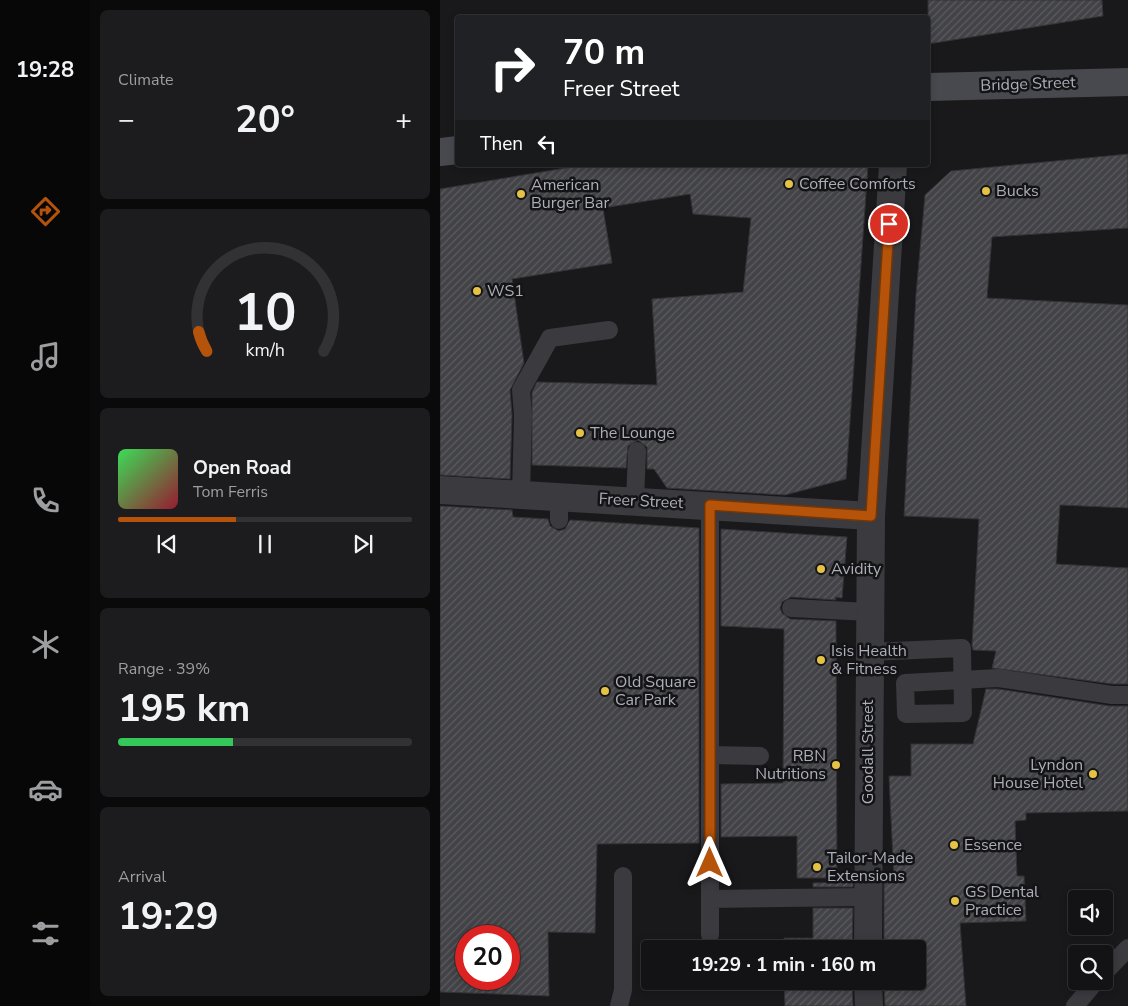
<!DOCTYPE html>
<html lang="en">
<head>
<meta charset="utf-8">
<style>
  :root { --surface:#131214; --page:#1c1b1d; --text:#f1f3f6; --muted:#9d9ea0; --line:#323234; --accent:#b45309 }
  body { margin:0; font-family:"Nunito Sans",sans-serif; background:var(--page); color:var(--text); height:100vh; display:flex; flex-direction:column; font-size:19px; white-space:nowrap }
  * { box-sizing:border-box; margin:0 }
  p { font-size:16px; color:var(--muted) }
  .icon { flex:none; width:28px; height:28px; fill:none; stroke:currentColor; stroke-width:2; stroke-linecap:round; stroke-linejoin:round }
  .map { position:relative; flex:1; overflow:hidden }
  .drawer { display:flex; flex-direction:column; gap:10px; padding:10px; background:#0a0a0b; width:350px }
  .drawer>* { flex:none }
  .banner { position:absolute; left:15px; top:15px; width:475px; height:152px; border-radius:5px; box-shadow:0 2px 8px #0003,0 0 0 1px var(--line); background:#202124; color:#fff; overflow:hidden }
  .controls { position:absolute; left:628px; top:890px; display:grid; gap:10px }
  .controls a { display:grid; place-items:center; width:45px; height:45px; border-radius:5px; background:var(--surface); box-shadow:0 2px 8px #0003,0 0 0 1px var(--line); font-size:25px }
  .speed { position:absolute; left:15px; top:925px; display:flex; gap:10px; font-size:25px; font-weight:700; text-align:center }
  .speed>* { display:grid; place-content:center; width:65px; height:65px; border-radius:50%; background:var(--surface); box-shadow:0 2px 8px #0003,0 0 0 1px var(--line); line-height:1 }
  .speed .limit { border:8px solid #d22; background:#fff; color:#111 }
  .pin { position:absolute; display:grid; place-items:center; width:42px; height:42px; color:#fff; margin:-21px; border:2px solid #fff; border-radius:50%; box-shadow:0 1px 5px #0007 }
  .me { position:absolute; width:55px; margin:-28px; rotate:0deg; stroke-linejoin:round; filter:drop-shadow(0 0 4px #0008) }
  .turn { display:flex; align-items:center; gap:18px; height:105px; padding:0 25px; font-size:22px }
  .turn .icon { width:65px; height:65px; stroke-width:2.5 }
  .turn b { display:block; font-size:35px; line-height:42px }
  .then { display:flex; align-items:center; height:48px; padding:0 25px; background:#0003; gap:10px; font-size:19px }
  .big { font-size:38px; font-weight:700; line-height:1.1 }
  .drawer .card { flex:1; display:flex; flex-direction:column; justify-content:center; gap:8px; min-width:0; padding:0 18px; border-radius:8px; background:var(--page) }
  .drawer .dial { align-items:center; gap:0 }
  .dial svg { height:130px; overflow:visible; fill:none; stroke:var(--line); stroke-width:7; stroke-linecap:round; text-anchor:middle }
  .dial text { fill:var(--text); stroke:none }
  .song { display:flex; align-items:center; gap:15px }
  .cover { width:60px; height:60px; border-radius:8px; background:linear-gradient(135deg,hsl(130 70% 55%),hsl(350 70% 35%)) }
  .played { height:5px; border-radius:2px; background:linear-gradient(90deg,var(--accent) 40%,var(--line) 40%) }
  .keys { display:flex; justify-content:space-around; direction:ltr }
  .heat { display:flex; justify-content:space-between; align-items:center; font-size:28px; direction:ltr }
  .charge { height:8px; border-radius:4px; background:linear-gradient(90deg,#34c759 39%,var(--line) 0) }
  .trip { position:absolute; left:201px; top:940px; width:285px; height:50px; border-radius:5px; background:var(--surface); box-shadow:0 2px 8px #0003,0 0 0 1px var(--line); font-weight:700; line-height:50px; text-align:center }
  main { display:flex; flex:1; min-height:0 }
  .dock { display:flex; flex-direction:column; width:90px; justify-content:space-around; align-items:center; background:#080708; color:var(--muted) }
  .dock .icon { width:35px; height:35px }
  .dock .on { color:var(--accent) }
  .dock b { font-size:22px; color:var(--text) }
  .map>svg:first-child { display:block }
</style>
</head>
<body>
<main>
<nav class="dock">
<b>19:28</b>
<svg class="icon on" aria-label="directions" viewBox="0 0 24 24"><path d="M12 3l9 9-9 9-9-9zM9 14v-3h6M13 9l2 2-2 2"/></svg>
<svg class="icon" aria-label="music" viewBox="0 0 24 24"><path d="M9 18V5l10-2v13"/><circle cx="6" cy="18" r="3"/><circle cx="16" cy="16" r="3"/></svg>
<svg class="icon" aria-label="phone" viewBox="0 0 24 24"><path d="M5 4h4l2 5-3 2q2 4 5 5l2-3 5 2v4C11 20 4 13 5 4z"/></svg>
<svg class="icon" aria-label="climate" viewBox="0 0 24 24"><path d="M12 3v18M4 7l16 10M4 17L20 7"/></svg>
<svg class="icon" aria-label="car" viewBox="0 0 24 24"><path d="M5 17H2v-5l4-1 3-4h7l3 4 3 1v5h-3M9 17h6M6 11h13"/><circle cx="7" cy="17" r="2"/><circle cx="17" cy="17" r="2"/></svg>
<svg class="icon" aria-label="filters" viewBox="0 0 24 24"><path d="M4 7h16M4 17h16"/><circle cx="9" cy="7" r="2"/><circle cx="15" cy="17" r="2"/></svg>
</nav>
<section class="drawer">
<div class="card"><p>Climate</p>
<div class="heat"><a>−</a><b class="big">20°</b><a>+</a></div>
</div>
<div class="card dial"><svg viewBox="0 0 100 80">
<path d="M14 69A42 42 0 1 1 86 69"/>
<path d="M14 69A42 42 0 0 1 9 57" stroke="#b45309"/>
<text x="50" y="56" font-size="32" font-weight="700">10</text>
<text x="50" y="72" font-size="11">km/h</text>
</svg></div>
<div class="card">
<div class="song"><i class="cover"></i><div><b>Open Road</b><p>Tom Ferris</p></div></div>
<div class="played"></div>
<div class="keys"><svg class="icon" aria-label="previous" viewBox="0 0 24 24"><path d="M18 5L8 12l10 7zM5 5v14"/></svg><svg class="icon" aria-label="pause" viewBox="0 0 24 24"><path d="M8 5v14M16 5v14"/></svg><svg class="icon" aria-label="next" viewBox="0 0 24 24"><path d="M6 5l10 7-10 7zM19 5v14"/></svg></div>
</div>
<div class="card"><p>Range · 39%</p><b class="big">195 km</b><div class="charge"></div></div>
<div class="card"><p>Arrival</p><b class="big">19:29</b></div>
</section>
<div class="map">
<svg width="688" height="1006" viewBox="0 0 688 1006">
  <defs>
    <pattern id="building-hatch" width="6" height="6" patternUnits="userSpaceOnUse" patternTransform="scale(1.25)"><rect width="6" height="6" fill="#434347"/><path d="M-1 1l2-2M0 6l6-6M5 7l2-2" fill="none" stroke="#5b5c5f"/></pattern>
  </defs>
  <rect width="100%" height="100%" fill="#19181a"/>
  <!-- building -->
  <g fill="url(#building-hatch)" stroke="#333236" fill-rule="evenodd">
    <path d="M488,0H662L663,16L488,44Z"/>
    <path d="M688,154V228L552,237L547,298L688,305V508L620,505L616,564L688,568V684H673L552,668L556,651L533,650L532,646L539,519L464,516L476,294L485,195L511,171Z"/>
    <path d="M143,165H428L406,479L345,495L227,488L214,469H207V447L198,440L188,446L186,468L92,465V392L97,382L217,385L212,299L303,292L311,218L253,214L250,194L163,208L172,263L72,279L84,363L70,390L72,415L70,479L0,475V189Z"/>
    <path d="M0,506L72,510L73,517L108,519L110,526L119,531L125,529L130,520L259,528V843L157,844L155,933L108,932L109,996L0,992ZM26,936H69V979H26Z"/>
    <path d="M281,529L407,537L402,598L395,597L396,600L351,597L342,602L340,608L342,613L350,619L396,621L397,878H357V836L281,837V784L343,783L344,629L281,626Z"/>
    <path d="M546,689H558L670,706H688V811L586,813V820L575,821L577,876H584L586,921L520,923L526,1006H445L444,981H478V949H444V881L454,880L449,776H471V744H533Z"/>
    <path d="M413,882V887H373V883Z"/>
    <path d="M373,908H413L412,949H344V938H373Z"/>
    <path d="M344,981H412L413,1006H345Z"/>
  </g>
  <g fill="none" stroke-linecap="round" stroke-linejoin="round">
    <!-- lane -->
    <g stroke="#3a3a3f" stroke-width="18">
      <path d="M81,494L83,415L81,390L110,338L169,330"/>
      <path d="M195,501L197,451"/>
      <path d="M270,505V899"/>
      <path d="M119,520V497"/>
      <path d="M351,608L429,612"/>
      <path d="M429,652L522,648L523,713L466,714L465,683L558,678L672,695H688"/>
      <path d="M270,755L320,756"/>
      <path d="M270,935V899L427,897"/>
      <path d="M664,973L688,948"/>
      <path d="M179,1006L183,990V876"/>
      <path d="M635,1006L656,981"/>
    </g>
    <!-- street -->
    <g stroke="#3a3a3f" stroke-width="28">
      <path d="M0,490L431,516"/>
      <path d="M428,949L431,516L453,165"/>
      <path d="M428,981L429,1006"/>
    </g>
    <!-- secondary -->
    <g stroke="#48494f" stroke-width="28">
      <path d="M488,87L688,82"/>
      <path d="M0,152L18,150"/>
    </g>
  </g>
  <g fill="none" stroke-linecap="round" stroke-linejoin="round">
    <!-- route casing -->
    <g stroke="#753606" stroke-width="12">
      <path id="route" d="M270,863V505L431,516L449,224"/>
    </g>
    <!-- route -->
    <use href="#route" stroke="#b45309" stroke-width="9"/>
  </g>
  <!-- markers -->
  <g fill="#e4c246" stroke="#141315" stroke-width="2">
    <circle cx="349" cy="184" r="5"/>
    <circle cx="546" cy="191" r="5"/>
    <circle cx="81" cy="194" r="5"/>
    <circle cx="37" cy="291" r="5"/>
    <circle cx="140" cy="433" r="5"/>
    <circle cx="381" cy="569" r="5"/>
    <circle cx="381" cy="660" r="5"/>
    <circle cx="165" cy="691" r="5"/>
    <circle cx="396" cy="765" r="5"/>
    <circle cx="653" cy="774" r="5"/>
    <circle cx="514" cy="845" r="5"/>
    <circle cx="377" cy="867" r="5"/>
    <circle cx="515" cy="901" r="5"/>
  </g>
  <g text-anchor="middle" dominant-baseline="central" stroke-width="5" stroke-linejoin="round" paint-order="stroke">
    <!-- street labels -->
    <g font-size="16" fill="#acaeb9" stroke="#141315">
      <text transform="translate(588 84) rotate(-2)">Bridge Street</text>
      <text transform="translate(201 501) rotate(3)">Freer Street</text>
      <text transform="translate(428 752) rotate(-90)">Goodall Street</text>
    </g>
    <!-- poi labels -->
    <g font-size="16" fill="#acaeb9" stroke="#141315" text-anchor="start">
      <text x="359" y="184">Coffee Comforts</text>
      <text x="91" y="185">American<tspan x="91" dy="18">Burger Bar</tspan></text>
      <text x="556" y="191">Bucks</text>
      <text x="47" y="291">WS1</text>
      <text x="150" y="433">The Lounge</text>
      <text x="391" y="569">Avidity</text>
      <text x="391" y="651">Isis Health<tspan x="391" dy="18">&amp; Fitness</tspan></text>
      <text x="175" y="682">Old Square<tspan x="175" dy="18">Car Park</tspan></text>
      <text x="386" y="756" text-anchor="end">RBN<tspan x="386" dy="18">Nutritions</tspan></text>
      <text x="643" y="765" text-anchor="end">Lyndon<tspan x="643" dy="18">House Hotel</tspan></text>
      <text x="524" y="845">Essence</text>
      <text x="387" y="858">Tailor-Made<tspan x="387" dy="18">Extensions</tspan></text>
      <text x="525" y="892">GS Dental<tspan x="525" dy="18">Practice</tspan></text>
    </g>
  </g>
</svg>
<div class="controls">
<a><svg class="icon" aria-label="sound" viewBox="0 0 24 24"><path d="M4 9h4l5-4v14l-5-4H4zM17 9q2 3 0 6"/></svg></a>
<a><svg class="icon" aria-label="search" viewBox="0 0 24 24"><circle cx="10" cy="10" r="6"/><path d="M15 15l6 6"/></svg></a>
</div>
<div class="speed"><div class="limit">20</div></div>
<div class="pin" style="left:449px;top:224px;background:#d93025"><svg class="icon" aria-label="arrive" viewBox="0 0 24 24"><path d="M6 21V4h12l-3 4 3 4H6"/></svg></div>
<svg class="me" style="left:270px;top:863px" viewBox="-20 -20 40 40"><path d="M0-17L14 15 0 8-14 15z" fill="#b45309" stroke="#fff" stroke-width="4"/></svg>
<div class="trip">19:29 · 1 min · 160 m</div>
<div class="banner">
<div class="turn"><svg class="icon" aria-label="right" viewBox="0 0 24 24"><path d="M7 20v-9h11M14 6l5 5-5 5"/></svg><div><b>70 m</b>Freer Street</div></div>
<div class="then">Then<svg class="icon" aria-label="left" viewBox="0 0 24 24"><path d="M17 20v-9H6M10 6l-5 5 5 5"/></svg></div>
</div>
</div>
</main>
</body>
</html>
